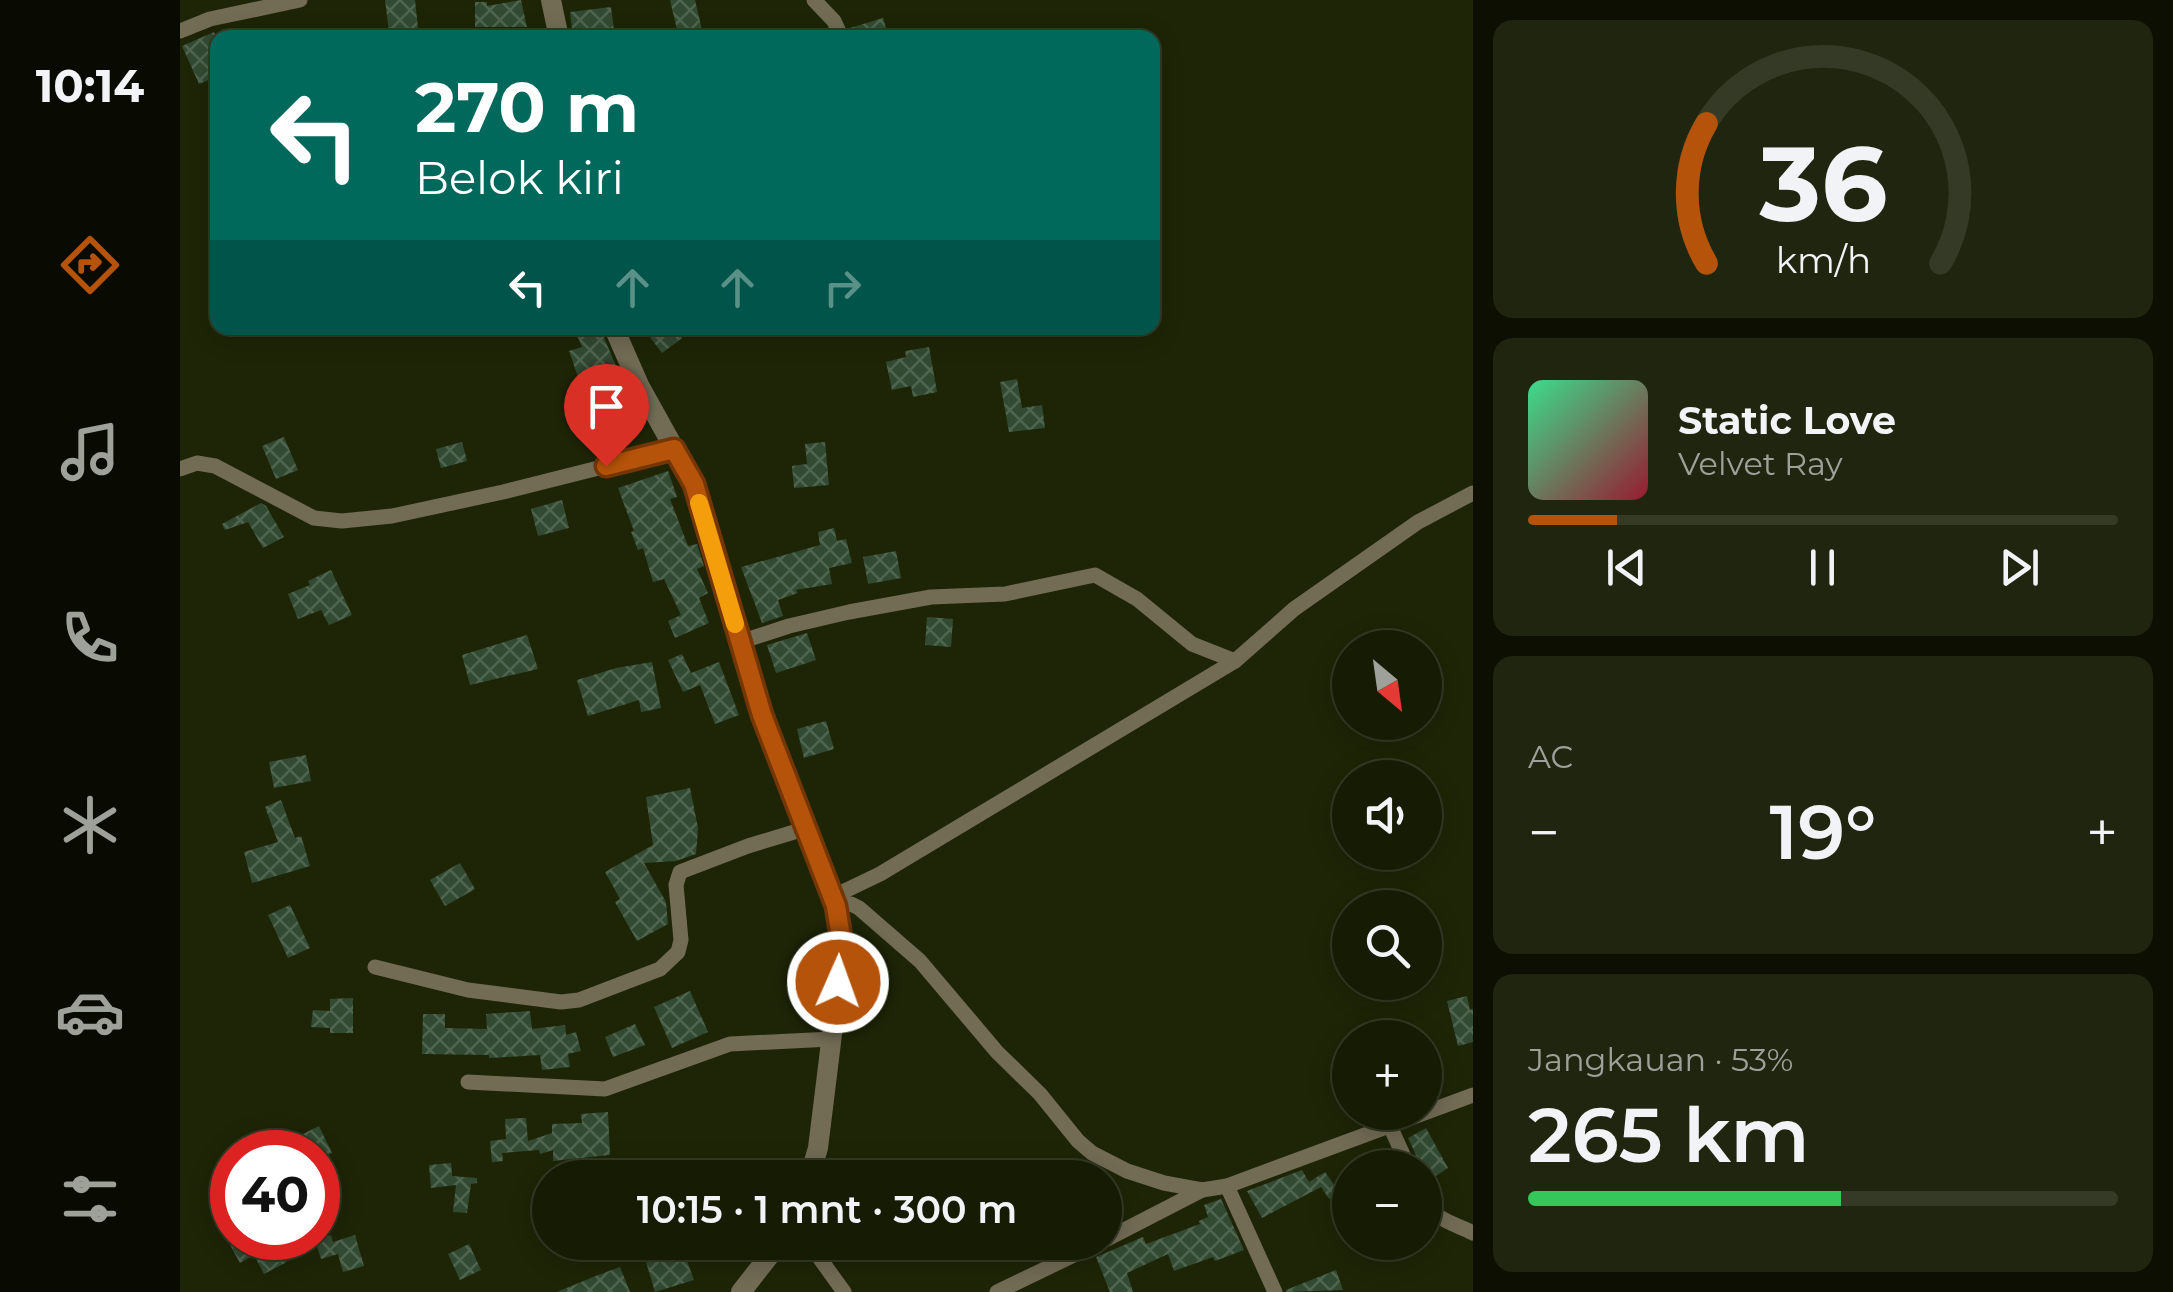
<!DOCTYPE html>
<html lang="id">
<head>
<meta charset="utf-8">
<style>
  :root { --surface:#161c04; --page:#1f250e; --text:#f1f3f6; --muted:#9ea19a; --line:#353a26; --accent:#b45309 }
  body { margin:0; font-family:Montserrat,sans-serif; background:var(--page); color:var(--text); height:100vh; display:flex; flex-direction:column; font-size:38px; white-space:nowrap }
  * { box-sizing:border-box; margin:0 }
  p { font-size:32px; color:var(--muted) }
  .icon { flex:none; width:55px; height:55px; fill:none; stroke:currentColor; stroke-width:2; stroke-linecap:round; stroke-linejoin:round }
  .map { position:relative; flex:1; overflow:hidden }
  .sheet { display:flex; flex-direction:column; gap:20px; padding:20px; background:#0c0f02; width:700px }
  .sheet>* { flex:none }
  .guide { position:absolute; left:30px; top:30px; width:950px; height:305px; border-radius:20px; box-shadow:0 5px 25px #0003,0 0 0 2px var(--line); background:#00695c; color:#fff; overflow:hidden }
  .needle { width:65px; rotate:151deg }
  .fabs { position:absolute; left:1152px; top:630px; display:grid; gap:20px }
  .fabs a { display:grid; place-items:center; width:110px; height:110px; border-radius:50%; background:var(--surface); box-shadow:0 5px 25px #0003,0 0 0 2px var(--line); font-size:50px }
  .speed { position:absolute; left:30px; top:1130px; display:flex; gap:20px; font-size:50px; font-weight:700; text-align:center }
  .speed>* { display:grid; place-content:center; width:130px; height:130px; border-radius:50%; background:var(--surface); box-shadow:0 5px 25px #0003,0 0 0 2px var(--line); line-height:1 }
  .speed .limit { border:15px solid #d22; background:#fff; color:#111 }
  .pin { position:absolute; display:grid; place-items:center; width:85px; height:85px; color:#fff; margin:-102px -42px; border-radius:50% 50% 50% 0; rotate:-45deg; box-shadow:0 0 10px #0007 }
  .pin .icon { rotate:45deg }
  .me { position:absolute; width:110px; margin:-55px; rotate:2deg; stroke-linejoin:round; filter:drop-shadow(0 0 8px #0008) }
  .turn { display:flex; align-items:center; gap:35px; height:210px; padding:0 40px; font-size:45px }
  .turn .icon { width:130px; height:130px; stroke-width:2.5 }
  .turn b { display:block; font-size:70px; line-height:85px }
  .lanes { display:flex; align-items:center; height:95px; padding:0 40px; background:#0003; justify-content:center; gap:50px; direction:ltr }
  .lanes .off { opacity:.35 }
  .big { font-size:75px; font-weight:600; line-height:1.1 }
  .sheet .card { flex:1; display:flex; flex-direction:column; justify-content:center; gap:15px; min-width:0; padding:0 35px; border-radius:20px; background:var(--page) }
  .sheet .dial { align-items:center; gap:0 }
  .dial svg { height:260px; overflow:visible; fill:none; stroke:var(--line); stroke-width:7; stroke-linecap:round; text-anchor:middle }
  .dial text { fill:var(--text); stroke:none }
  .song { display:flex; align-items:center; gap:30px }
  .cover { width:120px; height:120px; border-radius:15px; background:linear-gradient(135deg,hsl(150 70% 55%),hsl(350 70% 35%)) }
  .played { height:10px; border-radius:5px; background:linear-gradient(90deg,var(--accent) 15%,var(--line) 15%) }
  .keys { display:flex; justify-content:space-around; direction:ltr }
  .heat { display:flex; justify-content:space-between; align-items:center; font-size:55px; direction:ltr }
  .charge { height:15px; border-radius:8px; background:linear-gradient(90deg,#34c759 53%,var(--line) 0) }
  .trip { position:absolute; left:352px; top:1160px; width:590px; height:100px; border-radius:50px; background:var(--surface); box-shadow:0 5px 25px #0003,0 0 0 2px var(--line); font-weight:600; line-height:100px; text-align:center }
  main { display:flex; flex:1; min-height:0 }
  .tab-bar { display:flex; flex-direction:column; width:180px; justify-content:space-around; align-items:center; background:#090b02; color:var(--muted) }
  .tab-bar .icon { width:70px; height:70px }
  .tab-bar .selected { color:var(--accent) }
  .tab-bar b { font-size:45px; color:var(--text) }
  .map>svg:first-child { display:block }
</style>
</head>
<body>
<main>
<nav class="tab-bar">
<b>10:14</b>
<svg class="icon selected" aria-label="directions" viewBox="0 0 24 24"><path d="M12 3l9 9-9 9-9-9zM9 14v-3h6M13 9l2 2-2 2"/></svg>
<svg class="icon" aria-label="music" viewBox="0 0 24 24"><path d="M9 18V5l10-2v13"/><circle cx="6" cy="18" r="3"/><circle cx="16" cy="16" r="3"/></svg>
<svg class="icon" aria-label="phone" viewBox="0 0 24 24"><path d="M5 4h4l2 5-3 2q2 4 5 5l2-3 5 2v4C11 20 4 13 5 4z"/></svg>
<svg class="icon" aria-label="climate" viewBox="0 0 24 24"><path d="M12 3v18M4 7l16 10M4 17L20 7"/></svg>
<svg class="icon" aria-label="car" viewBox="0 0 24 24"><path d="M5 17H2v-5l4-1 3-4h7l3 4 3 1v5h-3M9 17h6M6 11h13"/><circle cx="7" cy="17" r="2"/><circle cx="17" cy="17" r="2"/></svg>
<svg class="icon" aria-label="filters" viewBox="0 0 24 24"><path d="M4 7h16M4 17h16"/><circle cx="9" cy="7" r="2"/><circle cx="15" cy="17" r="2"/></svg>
</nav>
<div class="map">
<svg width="1293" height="1292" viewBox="0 0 1293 1292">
  <defs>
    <pattern id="building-cross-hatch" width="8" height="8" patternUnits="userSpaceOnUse" patternTransform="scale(2.5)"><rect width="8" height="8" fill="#324a32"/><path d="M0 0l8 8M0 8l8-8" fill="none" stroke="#50654f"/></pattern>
  </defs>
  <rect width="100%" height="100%" fill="#1e2506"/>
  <!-- building -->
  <g fill="url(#building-cross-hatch)">
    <path d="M205,0H235L238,28L209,32Z"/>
    <path d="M341,0L347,27H295V2H307V6Z"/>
    <path d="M490,0H515L523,34L499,38Z"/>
    <path d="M431,7L435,38H393L390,12Z"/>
    <path d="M703,18L709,38H673L670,28Z"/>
    <path d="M34,32L38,40V76L19,84L2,46Z"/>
    <path d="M394,328H420L436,366L399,380L389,351L402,347Z"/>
    <path d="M463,328H494L502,338L482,353Z"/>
    <path d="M749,347L757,392L733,397L731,386L712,390L706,362L726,357L725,351Z"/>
    <path d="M837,379L842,408L862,405L865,428L829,432L820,382Z"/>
    <path d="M104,437L118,470L96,479L82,446Z"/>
    <path d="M282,442L287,461L261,468L256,449Z"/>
    <path d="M645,442L649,485L614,488L612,466L627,464L625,444Z"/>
    <path d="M488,471L497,497L490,499L508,546L517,544L524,566L517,569L528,593L519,598L529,623L495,638L488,621L501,615L484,579L473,582L463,548L458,550L451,532L454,531L438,488Z"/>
    <path d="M382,500L389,528L358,536L351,509Z"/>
    <path d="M81,503L86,506L104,537L83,548L68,522L45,530L42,524Z"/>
    <path d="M654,528L657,541L666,539L672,563L649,568L652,584L616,590L618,593L598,600L603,616L582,623L561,567L640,545L638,532Z"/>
    <path d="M716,551L721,578L688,584L683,557Z"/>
    <path d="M151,570L172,615L149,625L141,610L118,619L108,594L130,585L128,581Z"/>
    <path d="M747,617L773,619L771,647L745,645Z"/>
    <path d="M627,633L636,660L596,673L587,645Z"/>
    <path d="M347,635L358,669L290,685L282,655Z"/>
    <path d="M502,654L511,673L539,662L559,715L535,724L520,685L503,692L488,660Z"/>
    <path d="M472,662L481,708L461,712L459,700L408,716L397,680L436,668Z"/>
    <path d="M646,721L654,749L624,758L617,729Z"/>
    <path d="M126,755L131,781L94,788L89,762Z"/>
    <path d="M510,788L518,828L516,854L496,861L464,863L486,902L488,924L457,941L435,902L440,899L425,872L473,845L466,797Z"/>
    <path d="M101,800L115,838L121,836L130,866L72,883L64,852L98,842L85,807Z"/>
    <path d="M280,863L295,889L265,906L250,880Z"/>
    <path d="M110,905L130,948L108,958L88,915Z"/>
    <path d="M510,991L528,1032L492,1048L474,1007Z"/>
    <path d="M1287,996L1290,1010L1293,1009V1042L1278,1046L1267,1001Z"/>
    <path d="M173,998V1033H150V1028L131,1027L133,1010L150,1011V999Z"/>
    <path d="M350,1011L352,1029L385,1025L386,1035L396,1032L401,1051L388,1054L390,1067L362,1070L360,1055L309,1058V1055L242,1054L243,1014H265V1028L307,1029L306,1014Z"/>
    <path d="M455,1024L465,1045L433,1057L425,1037Z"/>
    <path d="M428,1112L430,1155L373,1161V1150L360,1154L359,1150L322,1153L323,1161L312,1162L310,1141L326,1139L325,1119L346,1118L348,1141L372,1133V1124L402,1123L401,1114Z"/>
    <path d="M139,1126L152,1153L138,1160V1152H122L115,1138Z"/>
    <path d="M1246,1128L1268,1168L1245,1183V1168H1242L1228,1138Z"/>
    <path d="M271,1163L272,1176L297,1178V1183L291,1184L287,1213L273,1212L276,1185L251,1188L249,1165Z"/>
    <path d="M1122,1170L1129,1182L1145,1172L1159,1192L1149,1199L1141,1187L1082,1218L1067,1191Z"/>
    <path d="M1041,1199L1064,1250L1035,1261L1033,1257L994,1271L988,1254L947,1273L953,1292H930L916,1257L963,1237L966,1244L1020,1224L1019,1221L1028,1217L1024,1205Z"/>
    <path d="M151,1235L153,1242L175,1235L184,1266L163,1272L158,1254L141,1259L135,1240Z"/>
    <path d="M63,1238H91L107,1262L84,1274L74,1255L60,1263L50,1245Z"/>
    <path d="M460,1242H500L514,1280L475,1292Z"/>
    <path d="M289,1244L301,1270L280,1280L268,1254Z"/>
    <path d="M440,1267L450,1292H377L418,1275Z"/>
    <path d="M1156,1270L1163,1290L1106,1292V1290Z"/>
  </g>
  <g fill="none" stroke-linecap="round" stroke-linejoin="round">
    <!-- minor -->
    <g stroke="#726c55" stroke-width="15">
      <path d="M634,0L654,21L662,38"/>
      <path d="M0,31L30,19L120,0"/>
      <path d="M0,469L17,463L35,466L134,518L162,521L212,516L323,492L494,449"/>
      <path d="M560,642L609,626L669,612L751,597L825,594L915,575L957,599L1012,644L1055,661"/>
      <path d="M650,898L700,874L1055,661L1114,609L1238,522L1293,493"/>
      <path d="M656,906L671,904L679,908L740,961L817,1052L860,1094L898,1141L912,1153L947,1171L984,1183L1022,1190L1047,1186L1293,1095"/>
      <path d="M195,967L288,990L381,1002L399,1000L480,969L498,952L501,940L496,885L500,872L568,846L624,829"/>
      <path d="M288,1082L425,1089L550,1044L651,1039"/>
      <path d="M1210,1126L1229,1168"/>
      <path d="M1047,1186L1095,1292"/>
      <path d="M1245,1201C1256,1221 1274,1223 1293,1233"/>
      <path d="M925,1240L1022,1190"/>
      <path d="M628,1242L664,1292"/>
      <path d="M817,1292L921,1242"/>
    </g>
    <!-- tertiary -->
    <g stroke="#726c55" stroke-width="20">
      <path d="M371,0L379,38"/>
      <path d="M434,328L459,385L514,484L583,715L656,906L661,961L638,1148L629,1178"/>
      <path d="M561,1292L600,1242"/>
    </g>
  </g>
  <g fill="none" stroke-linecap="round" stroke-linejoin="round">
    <!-- route casing -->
    <g stroke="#753606" stroke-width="25">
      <path id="route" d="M426,466L494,449L514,484L582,715L656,906L661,937L658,982"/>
    </g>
    <!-- route -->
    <use href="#route" stroke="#b45309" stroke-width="18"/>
    <!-- slow -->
    <path stroke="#f59e0b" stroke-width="18" d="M519,503L555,624"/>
  </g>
</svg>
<div class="fabs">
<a><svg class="needle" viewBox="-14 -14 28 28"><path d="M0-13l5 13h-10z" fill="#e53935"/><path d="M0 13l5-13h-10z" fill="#9ea19a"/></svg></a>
<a><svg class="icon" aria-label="sound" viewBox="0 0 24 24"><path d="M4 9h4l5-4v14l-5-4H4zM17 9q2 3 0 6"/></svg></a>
<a><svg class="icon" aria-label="search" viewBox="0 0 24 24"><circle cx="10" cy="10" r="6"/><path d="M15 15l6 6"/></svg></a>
<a>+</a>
<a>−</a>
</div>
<div class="speed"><div class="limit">40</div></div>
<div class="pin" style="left:426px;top:466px;background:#d93025"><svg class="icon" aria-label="arrive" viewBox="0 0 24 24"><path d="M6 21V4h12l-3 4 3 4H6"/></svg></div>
<svg class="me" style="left:658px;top:982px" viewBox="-20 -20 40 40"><circle r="17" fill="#b45309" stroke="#fff" stroke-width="3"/><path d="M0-11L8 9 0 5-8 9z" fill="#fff"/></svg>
<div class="trip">10:15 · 1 mnt · 300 m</div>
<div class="guide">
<div class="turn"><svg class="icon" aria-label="left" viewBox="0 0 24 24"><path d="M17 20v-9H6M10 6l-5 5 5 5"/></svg><div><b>270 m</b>Belok kiri</div></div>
<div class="lanes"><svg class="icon" aria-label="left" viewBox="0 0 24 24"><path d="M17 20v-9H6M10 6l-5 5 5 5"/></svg><svg class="icon off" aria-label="ahead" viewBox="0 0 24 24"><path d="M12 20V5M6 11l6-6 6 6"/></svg><svg class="icon off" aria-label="ahead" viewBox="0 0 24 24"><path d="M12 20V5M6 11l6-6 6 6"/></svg><svg class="icon off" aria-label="right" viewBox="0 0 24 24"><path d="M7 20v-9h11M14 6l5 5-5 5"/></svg></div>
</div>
</div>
<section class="sheet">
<div class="card dial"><svg viewBox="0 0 100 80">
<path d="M14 69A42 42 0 1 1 86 69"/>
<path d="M14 69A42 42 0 0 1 14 26" stroke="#b45309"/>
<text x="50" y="56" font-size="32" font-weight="700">36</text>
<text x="50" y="72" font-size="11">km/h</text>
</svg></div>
<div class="card">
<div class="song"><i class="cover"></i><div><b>Static Love</b><p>Velvet Ray</p></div></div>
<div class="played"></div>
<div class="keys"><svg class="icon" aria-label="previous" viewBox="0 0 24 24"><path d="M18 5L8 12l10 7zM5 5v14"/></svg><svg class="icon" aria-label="pause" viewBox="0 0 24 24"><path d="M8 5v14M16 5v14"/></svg><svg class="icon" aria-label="next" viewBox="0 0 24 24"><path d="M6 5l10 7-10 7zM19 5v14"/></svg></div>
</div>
<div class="card"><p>AC</p>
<div class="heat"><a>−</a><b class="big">19°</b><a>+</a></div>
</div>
<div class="card"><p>Jangkauan · 53%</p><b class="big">265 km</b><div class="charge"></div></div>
</section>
</main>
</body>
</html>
